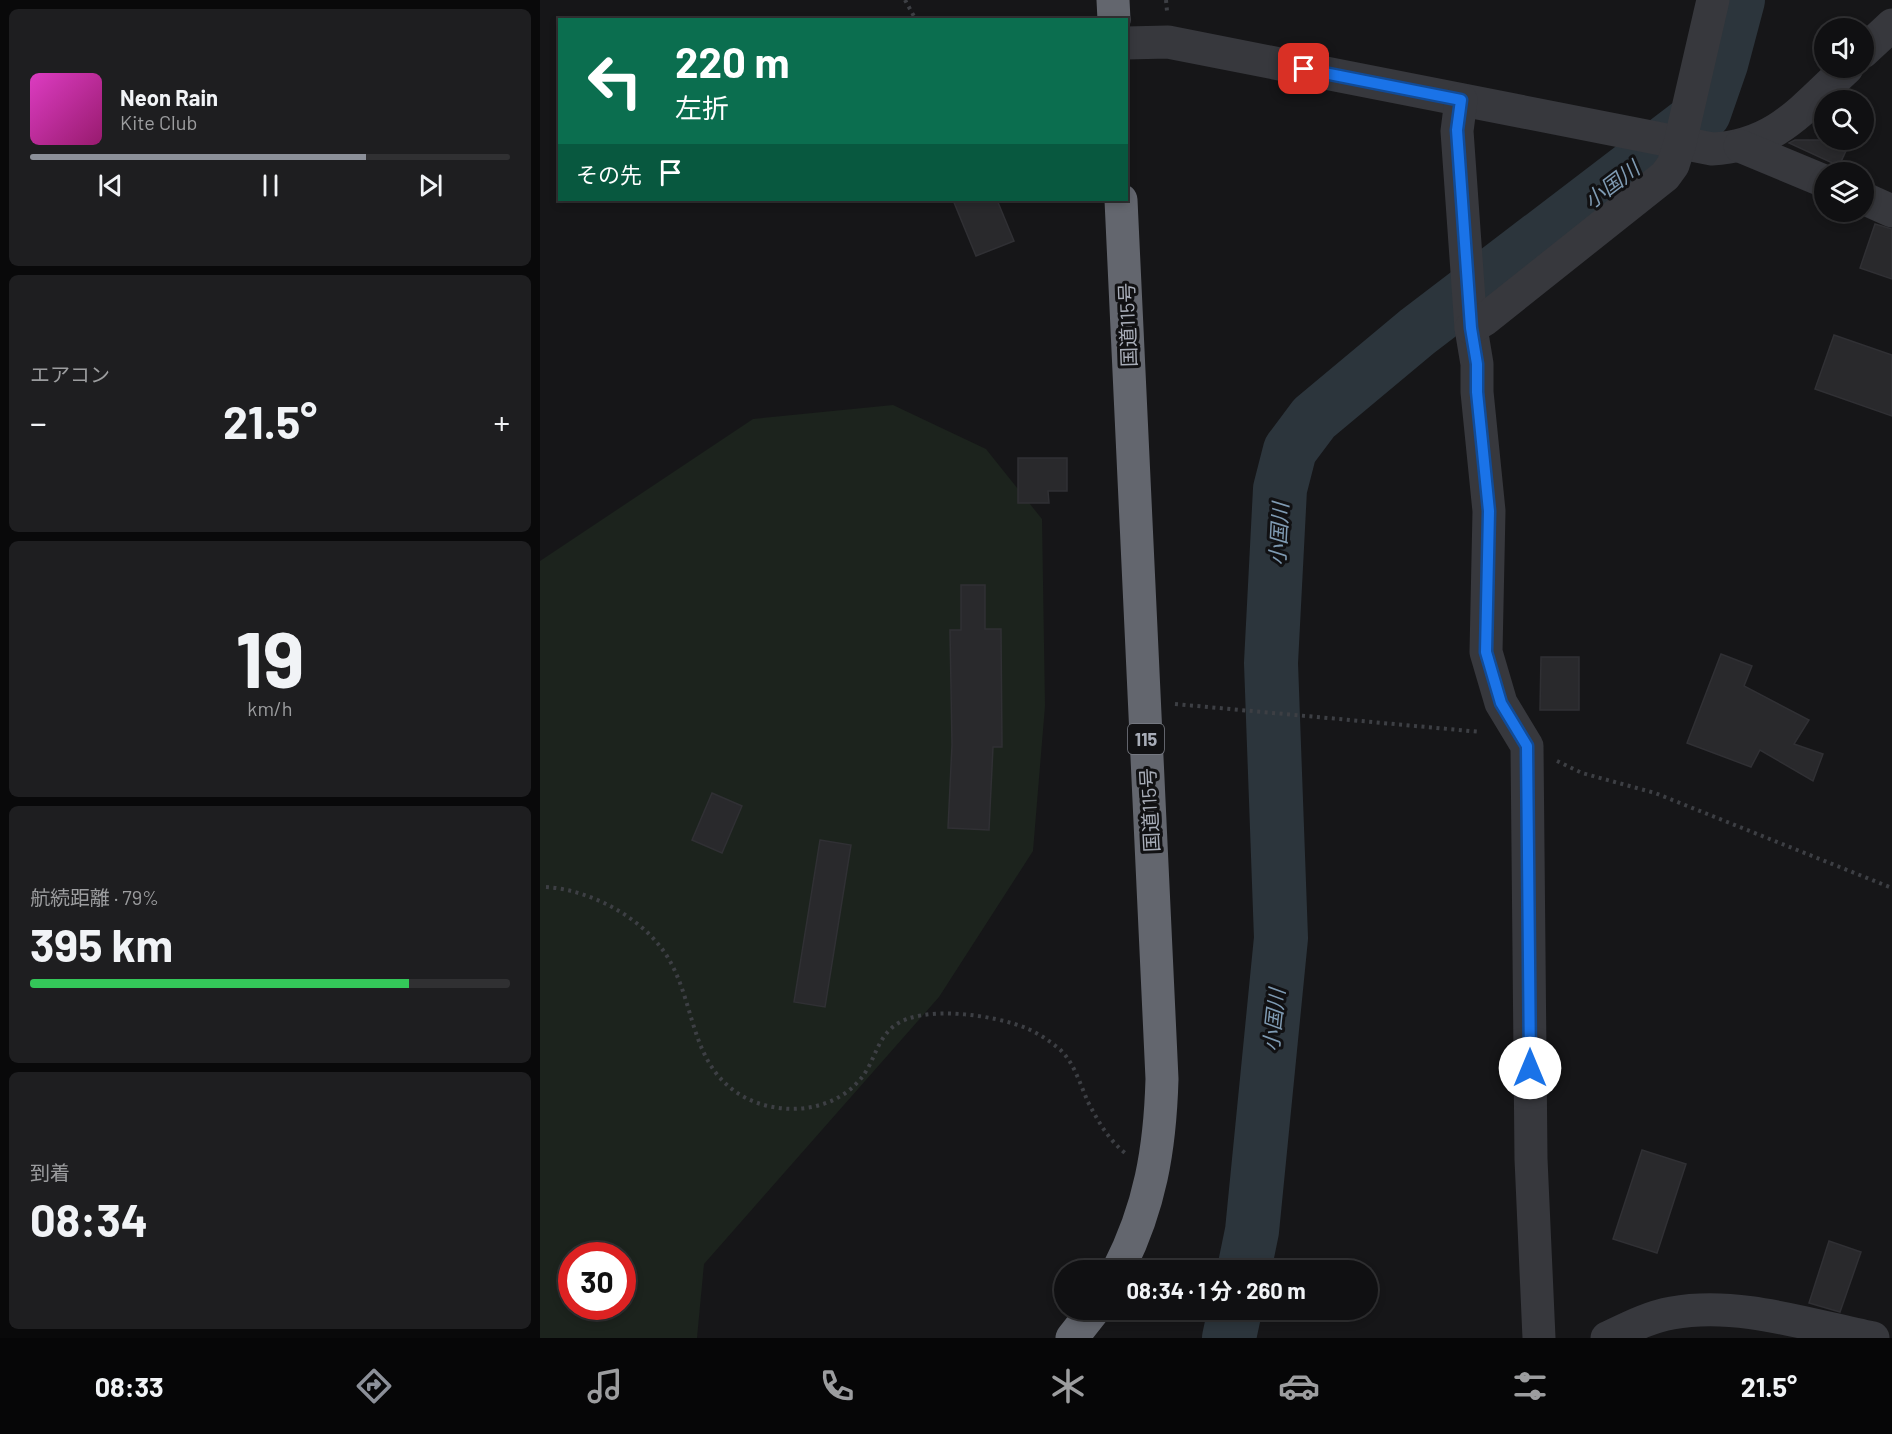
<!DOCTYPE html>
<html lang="ja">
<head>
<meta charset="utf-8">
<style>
  :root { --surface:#101012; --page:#1e1e20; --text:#f1f3f6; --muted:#9c9d9f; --line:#303032; --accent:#8c9099 }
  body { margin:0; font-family:Barlow,"Noto Sans JP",sans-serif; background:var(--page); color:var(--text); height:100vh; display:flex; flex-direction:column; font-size:22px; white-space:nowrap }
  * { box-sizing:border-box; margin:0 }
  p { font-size:20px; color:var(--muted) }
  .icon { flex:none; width:33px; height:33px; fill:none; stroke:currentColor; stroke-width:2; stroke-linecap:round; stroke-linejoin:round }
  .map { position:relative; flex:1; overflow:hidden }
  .sheet { display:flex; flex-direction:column; gap:9px; padding:9px; background:#09090a; width:540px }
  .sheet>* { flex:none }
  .guide { position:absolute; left:18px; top:18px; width:570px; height:183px; border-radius:0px; box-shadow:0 3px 9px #0003,0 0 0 2px var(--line); background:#0b6e4f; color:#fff; overflow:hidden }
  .tools { position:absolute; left:1274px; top:18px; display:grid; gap:12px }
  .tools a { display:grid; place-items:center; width:60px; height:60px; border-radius:50%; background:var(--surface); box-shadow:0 3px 9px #0003,0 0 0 2px var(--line); font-size:30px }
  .speed { position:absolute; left:18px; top:1242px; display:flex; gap:12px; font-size:30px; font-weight:700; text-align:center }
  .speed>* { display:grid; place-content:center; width:78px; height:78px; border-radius:50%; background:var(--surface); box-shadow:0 3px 9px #0003,0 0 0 2px var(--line); line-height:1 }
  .speed .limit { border:9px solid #d22; background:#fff; color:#111 }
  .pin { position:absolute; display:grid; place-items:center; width:51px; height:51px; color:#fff; margin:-26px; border-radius:12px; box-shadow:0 3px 9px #0006 }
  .me { position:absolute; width:66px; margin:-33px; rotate:0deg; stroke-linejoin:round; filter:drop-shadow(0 0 4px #0008) }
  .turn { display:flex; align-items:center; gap:21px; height:126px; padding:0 18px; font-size:27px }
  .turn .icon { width:78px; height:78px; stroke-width:2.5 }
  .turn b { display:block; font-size:42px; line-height:51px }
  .then { display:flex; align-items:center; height:57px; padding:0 18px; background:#0003; gap:12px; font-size:22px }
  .big { font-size:45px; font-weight:700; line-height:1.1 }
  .sheet .widget { flex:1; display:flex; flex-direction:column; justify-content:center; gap:9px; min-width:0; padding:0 21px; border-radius:9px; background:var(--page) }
  .sheet .dial { align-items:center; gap:0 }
  .dial b { font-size:78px; line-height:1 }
  .song { display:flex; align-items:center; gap:18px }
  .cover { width:72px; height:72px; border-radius:9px; background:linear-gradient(135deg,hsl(310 70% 55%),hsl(320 70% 35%)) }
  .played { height:6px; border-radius:3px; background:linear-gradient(90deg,var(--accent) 70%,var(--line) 70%) }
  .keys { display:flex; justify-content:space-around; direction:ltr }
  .heat { display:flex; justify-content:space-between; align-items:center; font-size:33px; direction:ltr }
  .charge { height:9px; border-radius:4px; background:linear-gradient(90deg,#34c759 79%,var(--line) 0) }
  .trip { position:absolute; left:514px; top:1260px; width:324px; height:60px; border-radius:30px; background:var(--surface); box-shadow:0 3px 9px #0003,0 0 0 2px var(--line); font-weight:700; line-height:60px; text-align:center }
  .menu { display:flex; height:96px; justify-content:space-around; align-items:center; background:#060607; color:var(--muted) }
  .menu .icon { width:42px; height:42px }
  .menu .selected { color:var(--accent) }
  .menu b { font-size:27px; color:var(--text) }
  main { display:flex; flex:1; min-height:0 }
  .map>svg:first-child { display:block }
</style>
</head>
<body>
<main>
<section class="sheet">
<div class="widget">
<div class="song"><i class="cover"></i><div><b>Neon Rain</b><p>Kite Club</p></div></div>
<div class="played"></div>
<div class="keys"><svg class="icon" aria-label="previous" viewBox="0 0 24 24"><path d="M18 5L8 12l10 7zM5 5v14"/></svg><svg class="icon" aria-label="pause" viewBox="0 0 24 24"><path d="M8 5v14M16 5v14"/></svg><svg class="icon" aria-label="next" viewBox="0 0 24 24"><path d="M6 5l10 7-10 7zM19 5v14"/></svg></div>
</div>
<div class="widget"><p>エアコン</p>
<div class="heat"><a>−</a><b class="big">21.5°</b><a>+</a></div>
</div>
<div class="widget dial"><b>19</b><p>km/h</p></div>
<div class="widget"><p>航続距離 · 79%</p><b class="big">395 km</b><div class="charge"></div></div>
<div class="widget"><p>到着</p><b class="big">08:34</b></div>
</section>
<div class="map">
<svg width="1352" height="1338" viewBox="0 0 1352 1338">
  <rect width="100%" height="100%" fill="#161618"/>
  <!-- green -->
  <path fill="#1c231d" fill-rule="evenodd" d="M353,405L446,449L502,519L505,706L493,851L399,997L164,1264L157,1338H0V561L213,419ZM32,1256H82V1306H32Z"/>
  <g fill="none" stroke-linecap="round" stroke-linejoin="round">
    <!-- river -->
    <g stroke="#2c353c" stroke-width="54">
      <path d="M704,1270L712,1231L741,938L731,663L740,489L750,450L774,418L877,332L1164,113L1181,64L1198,0"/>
      <path d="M689,1338L695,1310"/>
    </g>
  </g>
  <!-- building -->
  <g fill="#29292c" stroke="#303034" stroke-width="1.5">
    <path d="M1255,140H1311L1299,166L1249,143Z"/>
    <path d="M413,200H457L474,241L436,256Z"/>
    <path d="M1335,224L1352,229V279L1320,268Z"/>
    <path d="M1294,335L1352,355V416L1275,389Z"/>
    <path d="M478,458H527V491H508L509,503H478Z"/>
    <path d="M421,585H445V629H461L462,747H453L449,830L408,828L412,745L410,630H421Z"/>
    <path d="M1181,654L1212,666L1204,686L1269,720L1254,744L1283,754L1273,781L1220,750L1211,767L1147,743Z"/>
    <path d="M1001,657H1039V710H1000Z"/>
    <path d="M172,793L202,806L182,853L152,840Z"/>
    <path d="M280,840L311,845L285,1007L254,1002Z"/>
    <path d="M1102,1150L1146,1164L1117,1253L1073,1239Z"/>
    <path d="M1289,1241L1321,1252L1300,1312L1269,1303Z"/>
  </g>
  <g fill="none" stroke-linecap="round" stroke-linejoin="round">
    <!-- path -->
    <g stroke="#3d3f44" stroke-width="4" stroke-dasharray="3 4.5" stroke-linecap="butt">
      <path d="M365,0L376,20"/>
      <path d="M626,0L627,11"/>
      <path d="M635,704L941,732"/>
      <path d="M1017,761L1042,773L1115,793L1352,888"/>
      <path d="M6,887C53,890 110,921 132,965C156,1011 152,1068 204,1097C245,1119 304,1111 328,1068C336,1053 340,1037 354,1026C382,1004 454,1015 486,1028C496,1032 508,1040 517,1047C533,1059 540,1084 548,1102C558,1121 568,1139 585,1153"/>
    </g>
    <!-- street -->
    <g stroke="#37383d" stroke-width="33">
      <path d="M586,43L628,42L1172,149C1236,146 1263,108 1307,68"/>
      <path d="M1323,52L1352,25"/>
      <path d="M921,100L917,131L931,328L937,364V392L949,511L946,652L961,703L987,746L991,1159L999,1338"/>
      <path d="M1200,146L1284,181"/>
      <path d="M1323,198L1352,211"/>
      <path d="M931,328L944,320L1125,176L1133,165L1140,143L1173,0"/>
      <path d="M1067,1338C1088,1328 1109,1317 1132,1313C1198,1301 1268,1325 1333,1338"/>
    </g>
    <!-- highway -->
    <g stroke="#63666e" stroke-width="33">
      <path d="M573,0L574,20"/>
      <path d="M578,1270C610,1208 620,1149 622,1079L581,200"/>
      <path d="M532,1338L554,1310"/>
    </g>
  </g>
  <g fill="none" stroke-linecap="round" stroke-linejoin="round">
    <!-- route casing -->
    <g stroke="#114b97" stroke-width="15">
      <path id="route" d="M764,69L921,100L917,130L931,328L937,364V392L949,511L946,652L961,703L987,746L990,1068"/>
    </g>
    <!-- route -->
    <use href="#route" stroke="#1a73e8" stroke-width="10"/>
  </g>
  <g text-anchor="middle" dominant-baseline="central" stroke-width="6" stroke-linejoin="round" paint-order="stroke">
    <!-- shield labels -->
    <rect fill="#111113" stroke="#7b7e86" stroke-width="1.5" x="588" y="724" width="36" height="30" rx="4.5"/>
    <g font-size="18" font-weight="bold" fill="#a8adb8">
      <text x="606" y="739">115</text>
    </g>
    <!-- street labels -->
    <g font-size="20" fill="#a8adb8" stroke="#111113">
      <text transform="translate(587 325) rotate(-92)">国道115号</text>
      <text transform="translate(609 810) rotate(-93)">国道115号</text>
    </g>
    <!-- water labels -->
    <g font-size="21" font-style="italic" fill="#7f9bb3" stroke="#111113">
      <text transform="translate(1071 184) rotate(-37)">小国川</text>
      <text transform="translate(738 534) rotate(-87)">小国川</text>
      <text transform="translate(733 1020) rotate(-84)">小国川</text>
    </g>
  </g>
</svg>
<div class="tools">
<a><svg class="icon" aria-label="sound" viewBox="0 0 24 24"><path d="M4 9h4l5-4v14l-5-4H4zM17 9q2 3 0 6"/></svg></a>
<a><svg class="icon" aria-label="search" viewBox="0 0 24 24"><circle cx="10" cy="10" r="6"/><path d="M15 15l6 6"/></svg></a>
<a><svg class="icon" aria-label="layers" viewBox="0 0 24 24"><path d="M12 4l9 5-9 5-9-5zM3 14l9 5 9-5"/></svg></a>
</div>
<div class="speed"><div class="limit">30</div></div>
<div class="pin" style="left:764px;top:69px;background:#d93025"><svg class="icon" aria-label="arrive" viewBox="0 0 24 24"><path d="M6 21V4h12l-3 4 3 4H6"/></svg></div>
<svg class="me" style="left:990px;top:1068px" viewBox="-20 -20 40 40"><circle r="19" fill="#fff"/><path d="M0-13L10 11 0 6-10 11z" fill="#1a73e8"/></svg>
<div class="trip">08:34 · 1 分 · 260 m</div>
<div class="guide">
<div class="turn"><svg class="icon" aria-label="left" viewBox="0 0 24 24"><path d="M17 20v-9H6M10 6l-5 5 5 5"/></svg><div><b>220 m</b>左折</div></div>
<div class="then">その先<svg class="icon" aria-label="arrive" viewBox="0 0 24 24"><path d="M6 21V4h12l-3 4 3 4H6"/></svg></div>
</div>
</div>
</main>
<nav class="menu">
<b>08:33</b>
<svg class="icon selected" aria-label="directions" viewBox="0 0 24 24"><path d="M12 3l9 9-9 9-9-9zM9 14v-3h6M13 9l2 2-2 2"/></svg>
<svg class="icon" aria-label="music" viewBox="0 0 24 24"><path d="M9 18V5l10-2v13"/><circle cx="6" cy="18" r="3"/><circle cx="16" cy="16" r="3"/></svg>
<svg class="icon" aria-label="phone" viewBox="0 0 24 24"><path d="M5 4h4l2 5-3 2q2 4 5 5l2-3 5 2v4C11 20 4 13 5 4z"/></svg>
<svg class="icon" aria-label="climate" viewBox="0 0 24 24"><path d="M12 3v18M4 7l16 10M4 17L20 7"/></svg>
<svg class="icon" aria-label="car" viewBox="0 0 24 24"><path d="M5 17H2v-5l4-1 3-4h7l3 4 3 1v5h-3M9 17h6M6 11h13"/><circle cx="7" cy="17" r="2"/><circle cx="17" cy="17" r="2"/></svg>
<svg class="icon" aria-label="filters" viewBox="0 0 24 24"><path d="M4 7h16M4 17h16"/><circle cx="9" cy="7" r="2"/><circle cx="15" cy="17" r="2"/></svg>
<b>21.5°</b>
</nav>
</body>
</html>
